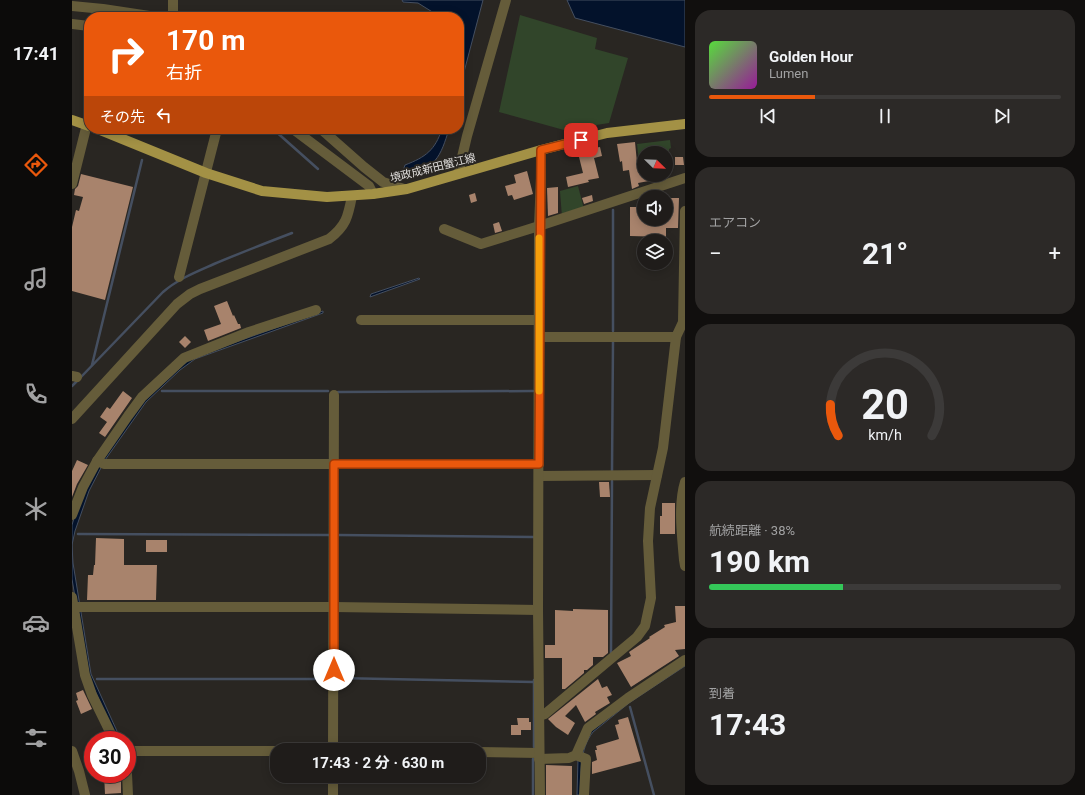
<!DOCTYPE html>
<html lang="ja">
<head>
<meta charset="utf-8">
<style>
  :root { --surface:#1f1c1a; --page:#2c2927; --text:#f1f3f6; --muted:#a1a1a2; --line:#3c3a39; --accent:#ea580c }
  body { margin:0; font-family:Roboto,"Noto Sans JP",sans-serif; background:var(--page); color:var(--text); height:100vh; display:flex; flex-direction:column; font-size:15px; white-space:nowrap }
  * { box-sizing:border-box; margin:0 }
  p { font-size:13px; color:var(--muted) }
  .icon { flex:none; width:22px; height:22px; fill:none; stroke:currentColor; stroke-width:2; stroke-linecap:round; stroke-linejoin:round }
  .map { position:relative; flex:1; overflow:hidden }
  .details { display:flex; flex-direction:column; gap:10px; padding:10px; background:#110f0e; width:400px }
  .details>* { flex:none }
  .banner { position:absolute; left:12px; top:12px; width:380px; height:122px; border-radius:16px; box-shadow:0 2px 10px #0003,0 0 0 1px var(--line); background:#ea580c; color:#fff; overflow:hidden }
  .needle { width:26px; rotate:113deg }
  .buttons { position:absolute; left:565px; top:146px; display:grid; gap:8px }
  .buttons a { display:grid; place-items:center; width:36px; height:36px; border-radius:50%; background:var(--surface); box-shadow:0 2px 10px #0003,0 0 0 1px var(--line); font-size:20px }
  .speed { position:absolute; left:12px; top:731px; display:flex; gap:8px; font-size:20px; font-weight:700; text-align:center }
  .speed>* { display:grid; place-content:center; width:52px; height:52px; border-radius:50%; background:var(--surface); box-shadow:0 2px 10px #0003,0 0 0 1px var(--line); line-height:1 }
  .speed .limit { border:6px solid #d22; background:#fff; color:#111 }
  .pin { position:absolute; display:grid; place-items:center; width:34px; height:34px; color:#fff; margin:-17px; border-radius:8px; box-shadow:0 2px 6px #0006 }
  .me { position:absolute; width:44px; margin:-22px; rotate:0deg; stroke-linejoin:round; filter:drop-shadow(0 0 3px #0008) }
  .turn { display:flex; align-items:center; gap:14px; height:84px; padding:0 16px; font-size:18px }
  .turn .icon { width:52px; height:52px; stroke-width:2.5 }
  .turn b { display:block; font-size:28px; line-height:34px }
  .then { display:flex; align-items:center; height:38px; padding:0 16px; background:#0003; gap:8px; font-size:15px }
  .big { font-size:30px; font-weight:700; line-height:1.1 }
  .details .tile { flex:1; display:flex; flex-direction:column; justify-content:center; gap:6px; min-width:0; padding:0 14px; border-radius:16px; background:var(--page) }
  .details .dial { align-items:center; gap:0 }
  .dial svg { height:104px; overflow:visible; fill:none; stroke:var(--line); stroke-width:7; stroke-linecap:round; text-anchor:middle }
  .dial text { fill:var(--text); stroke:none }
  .song { display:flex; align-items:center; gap:12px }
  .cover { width:48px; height:48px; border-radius:6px; background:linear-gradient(135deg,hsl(110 70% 55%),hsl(300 70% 35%)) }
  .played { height:4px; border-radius:2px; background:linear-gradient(90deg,var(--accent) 30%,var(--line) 30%) }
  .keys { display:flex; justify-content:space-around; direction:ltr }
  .heat { display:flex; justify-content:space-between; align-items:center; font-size:22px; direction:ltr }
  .charge { height:6px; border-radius:3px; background:linear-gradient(90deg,#34c759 38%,var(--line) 0) }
  .trip { position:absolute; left:198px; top:743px; width:216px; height:40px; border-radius:16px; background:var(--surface); box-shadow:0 2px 10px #0003,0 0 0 1px var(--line); font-weight:700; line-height:40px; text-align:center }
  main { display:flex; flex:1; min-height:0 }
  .tab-bar { display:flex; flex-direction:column; width:72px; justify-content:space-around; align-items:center; background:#0c0b0a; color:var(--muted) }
  .tab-bar .icon { width:28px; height:28px }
  .tab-bar .active { color:var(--accent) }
  .tab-bar b { font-size:18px; color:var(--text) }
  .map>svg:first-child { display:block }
</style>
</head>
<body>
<main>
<nav class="tab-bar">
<b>17:41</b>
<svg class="icon active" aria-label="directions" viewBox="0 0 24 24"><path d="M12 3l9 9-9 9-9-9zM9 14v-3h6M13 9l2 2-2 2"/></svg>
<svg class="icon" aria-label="music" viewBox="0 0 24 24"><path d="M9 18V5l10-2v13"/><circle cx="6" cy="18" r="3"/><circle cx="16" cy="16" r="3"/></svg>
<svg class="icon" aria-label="phone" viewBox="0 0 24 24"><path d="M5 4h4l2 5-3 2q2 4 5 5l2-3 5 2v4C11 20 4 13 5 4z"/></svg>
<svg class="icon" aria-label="climate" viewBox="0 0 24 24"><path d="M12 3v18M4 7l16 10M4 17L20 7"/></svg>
<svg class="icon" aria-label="car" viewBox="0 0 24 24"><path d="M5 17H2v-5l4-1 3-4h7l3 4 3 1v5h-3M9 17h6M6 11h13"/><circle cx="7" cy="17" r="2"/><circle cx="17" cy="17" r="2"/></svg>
<svg class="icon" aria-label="filters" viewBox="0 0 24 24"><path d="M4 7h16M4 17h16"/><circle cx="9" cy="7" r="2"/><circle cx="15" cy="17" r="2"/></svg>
</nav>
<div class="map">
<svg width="613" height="795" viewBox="0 0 613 795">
  <rect width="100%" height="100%" fill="#292622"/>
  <!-- green -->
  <g fill="#31452a">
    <path d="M448,15L525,38L523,49L556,58L537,123L492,130L427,112Z"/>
    <path d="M598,140L599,148L597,149V169H594V153H572V171H568L565,144Z"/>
    <path d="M506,186L512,209L490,217L488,191Z"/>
  </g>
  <!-- water -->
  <g fill="#03122b" stroke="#454f60">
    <path d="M330,0H411L387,91V17H377L371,14L362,13L346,3L331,2Z"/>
    <path d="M495,0H613V47L503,18Z"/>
    <path d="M370,129H377C369,155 363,173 331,171L333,165C354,157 363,150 370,129Z"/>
    <path d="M347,278L348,279L298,297L299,294Z"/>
    <path d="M251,311V313L123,359L108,370L74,402L33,460L17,491L3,531L0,545L1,563L19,674L49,740H45L16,675L0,579V525L5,508L27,464L72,399L119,358Z"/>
    <path d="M613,663V666L557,703L521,732C507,750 509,773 509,795H505L506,759L516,732Z"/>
  </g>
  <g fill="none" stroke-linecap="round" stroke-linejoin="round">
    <!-- stream -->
    <g stroke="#454f60" stroke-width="2.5">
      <path d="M201,129L246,169"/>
      <path d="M541,331V210"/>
      <path d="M20,365L70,160"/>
      <path d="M9,377L91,292C106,279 124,272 142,264C168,253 194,243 220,233"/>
      <path d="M0,386L5,381"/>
      <path d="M90,391H256"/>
      <path d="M266,392L461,391"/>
      <path d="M540,471L541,342"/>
      <path d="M6,534L257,535"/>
      <path d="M266,535L462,537"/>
      <path d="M539,653L540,481"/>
      <path d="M265,678L462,682"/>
      <path d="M25,679H256"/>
      <path d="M462,680V747"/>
      <path d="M558,707L582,795"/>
      <path d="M461,795V759"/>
    </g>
  </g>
  <!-- building -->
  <g fill="#a8836c">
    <path d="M563,142L566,173H572V175H593V178L566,183L567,186L560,189L557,170L551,171L550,161L548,162L545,144Z"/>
    <path d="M528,147L530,156L522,158L527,178L516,180L517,182L496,187L494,177L511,173L506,153L521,150V148Z"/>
    <path d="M603,157H611L612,165H603Z"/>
    <path d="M455,171L461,194L442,200L440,195L436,196L433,186L444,183L442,175Z"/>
    <path d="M9,174L61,187L33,300L0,291V227L4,210L7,211L11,197L2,195L3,189L6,186Z"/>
    <path d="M486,187V213L476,216L475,188Z"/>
    <path d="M403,193L405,201L399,203L397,195Z"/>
    <path d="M520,195L521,201L512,204L510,198Z"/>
    <path d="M594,198H607L606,228H594V237L558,236V207H572V219H594Z"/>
    <path d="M427,222L430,231L423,233L421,224Z"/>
    <path d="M155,301L161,316L162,315L166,324H168L169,328L136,341L132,330L149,324L142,306Z"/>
    <path d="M113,336L119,342L113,348L107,342Z"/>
    <path d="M51,391L60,398L33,437L27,433L35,422L28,417L35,407L38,409Z"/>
    <path d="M5,460L16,465L5,484L0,497V471Z"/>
    <path d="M527,482H537L538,497H528Z"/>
    <path d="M590,503H603V534H588V516H590Z"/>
    <path d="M24,538L52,539V565H85L84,600H15L16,575H21L22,565H23Z"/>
    <rect x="74" y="540" width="21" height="12"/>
    <path d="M603,606H613V649L603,650L607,656L559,687L545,663L559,656L557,652L578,638L577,637L593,627L592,625L604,622Z"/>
    <path d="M501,609L536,610V653L531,657H521V665L515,670H512V673L493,689H490V658H473V645H483V610L501,611Z"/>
    <path d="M526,679L530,688L535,686L540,695L535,697L538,703L523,712L524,714L513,722L504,705L493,716L503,723L496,735L484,727L476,719Z"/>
    <path d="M11,690L20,709L9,714L4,701L6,700L4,693Z"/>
    <path d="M556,717L569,761L520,774V762L525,760L523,750H525L524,746L547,739L543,725L547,724L546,720Z"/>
    <path d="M445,718H457V722H459V730H449V735H439V725H446Z"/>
    <path d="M474,765L500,766V795H474Z"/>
    <path d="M32,774L49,775V793L33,794Z"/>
  </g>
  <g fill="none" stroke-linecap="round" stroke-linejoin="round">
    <!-- minor -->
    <g stroke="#655c3a" stroke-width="10">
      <path d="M101,0V17"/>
      <path d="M0,6L31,9L84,17"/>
      <path d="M0,24L17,26"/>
      <path d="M221,129L297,186L301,194"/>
      <path d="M249,129L292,167L311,182L332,189"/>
      <path d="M386,174L395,136L434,0"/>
      <path d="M0,184L17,116"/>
      <path d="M372,229L409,244L467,226L613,178"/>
      <path d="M107,277L145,129"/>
      <path d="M289,320H467"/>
      <path d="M611,322L613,211"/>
      <path d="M467,337H604"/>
      <path d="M0,376L5,377"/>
      <path d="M0,419L105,304L118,294L128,289L257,239C274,226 276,217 280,196"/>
      <path d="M25,461L32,464H467"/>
      <path d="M467,476L585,475"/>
      <path d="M613,482C606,505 610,536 612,560L613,566"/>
      <path d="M0,515L11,487L25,461L56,416L70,397L112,358L177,332L244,310"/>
      <path d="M0,597L13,675L20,695L42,740"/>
      <path d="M2,607H262L466,610"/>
      <path d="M467,716L473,714L565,637L573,626L579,598L576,541L578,508L591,448L604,337L611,322L613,321"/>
      <path d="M261,750L262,395"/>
      <path d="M0,751L7,771L13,795"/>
      <path d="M55,751H205"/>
      <path d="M407,752L467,753"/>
      <path d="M504,755L514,759L512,795"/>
      <path d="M467,759L497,758L504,755L516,728L556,698L613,660"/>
      <path d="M55,774L56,795"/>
      <path d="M261,776V795"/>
      <path d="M468,795L466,610L467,226L469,178V150"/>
    </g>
    <!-- major -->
    <g stroke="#a39145" stroke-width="10">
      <path d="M0,120L17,126"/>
      <path d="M26,129L134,173L190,191L255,197L301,194L335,189L469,150L535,133L613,124"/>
    </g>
  </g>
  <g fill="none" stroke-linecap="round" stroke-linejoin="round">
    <!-- route casing -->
    <g stroke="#983908" stroke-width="10">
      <path id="route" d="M262,670V464H467L469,150L509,140"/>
    </g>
    <!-- route -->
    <use href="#route" stroke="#ea580c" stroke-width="7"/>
    <!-- slow -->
    <path stroke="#f59e0b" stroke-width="7" d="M467,391V238"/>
  </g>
  <g text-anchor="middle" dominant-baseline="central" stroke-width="4" stroke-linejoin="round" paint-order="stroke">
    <!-- street labels -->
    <g font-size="11" fill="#dedcda" stroke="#292622">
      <text transform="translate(361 168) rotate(-14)">境政成新田蟹江線</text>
    </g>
  </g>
</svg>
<div class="buttons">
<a><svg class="needle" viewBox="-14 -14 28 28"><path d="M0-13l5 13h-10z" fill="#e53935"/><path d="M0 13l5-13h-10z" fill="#a1a1a2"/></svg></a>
<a><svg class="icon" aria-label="sound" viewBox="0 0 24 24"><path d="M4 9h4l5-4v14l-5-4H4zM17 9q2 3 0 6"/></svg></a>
<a><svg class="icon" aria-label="layers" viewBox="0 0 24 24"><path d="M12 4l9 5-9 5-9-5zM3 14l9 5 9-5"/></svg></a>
</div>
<div class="speed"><div class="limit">30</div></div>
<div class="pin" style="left:509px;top:140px;background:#d93025"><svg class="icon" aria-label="arrive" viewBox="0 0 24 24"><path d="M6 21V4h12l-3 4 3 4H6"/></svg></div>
<svg class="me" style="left:262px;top:670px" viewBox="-20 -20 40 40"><circle r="19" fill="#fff"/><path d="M0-13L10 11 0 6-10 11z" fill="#ea580c"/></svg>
<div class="trip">17:43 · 2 分 · 630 m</div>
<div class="banner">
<div class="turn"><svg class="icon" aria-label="right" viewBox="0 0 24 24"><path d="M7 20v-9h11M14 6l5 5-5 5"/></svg><div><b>170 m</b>右折</div></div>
<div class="then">その先<svg class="icon" aria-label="left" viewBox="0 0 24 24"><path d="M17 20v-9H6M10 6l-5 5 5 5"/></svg></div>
</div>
</div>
<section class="details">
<div class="tile">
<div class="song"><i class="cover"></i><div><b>Golden Hour</b><p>Lumen</p></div></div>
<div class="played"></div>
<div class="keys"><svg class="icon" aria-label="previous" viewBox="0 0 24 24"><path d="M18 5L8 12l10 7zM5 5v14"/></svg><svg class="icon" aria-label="pause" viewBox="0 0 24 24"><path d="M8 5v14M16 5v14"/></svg><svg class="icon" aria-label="next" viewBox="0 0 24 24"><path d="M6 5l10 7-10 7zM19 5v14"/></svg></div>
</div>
<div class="tile"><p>エアコン</p>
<div class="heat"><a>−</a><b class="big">21°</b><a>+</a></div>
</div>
<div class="tile dial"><svg viewBox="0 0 100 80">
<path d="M14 69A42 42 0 1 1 86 69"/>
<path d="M14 69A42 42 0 0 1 8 45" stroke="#ea580c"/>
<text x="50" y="56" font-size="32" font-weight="700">20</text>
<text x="50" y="72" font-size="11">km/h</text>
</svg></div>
<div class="tile"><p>航続距離 · 38%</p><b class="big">190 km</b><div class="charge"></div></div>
<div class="tile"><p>到着</p><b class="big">17:43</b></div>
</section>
</main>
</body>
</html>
